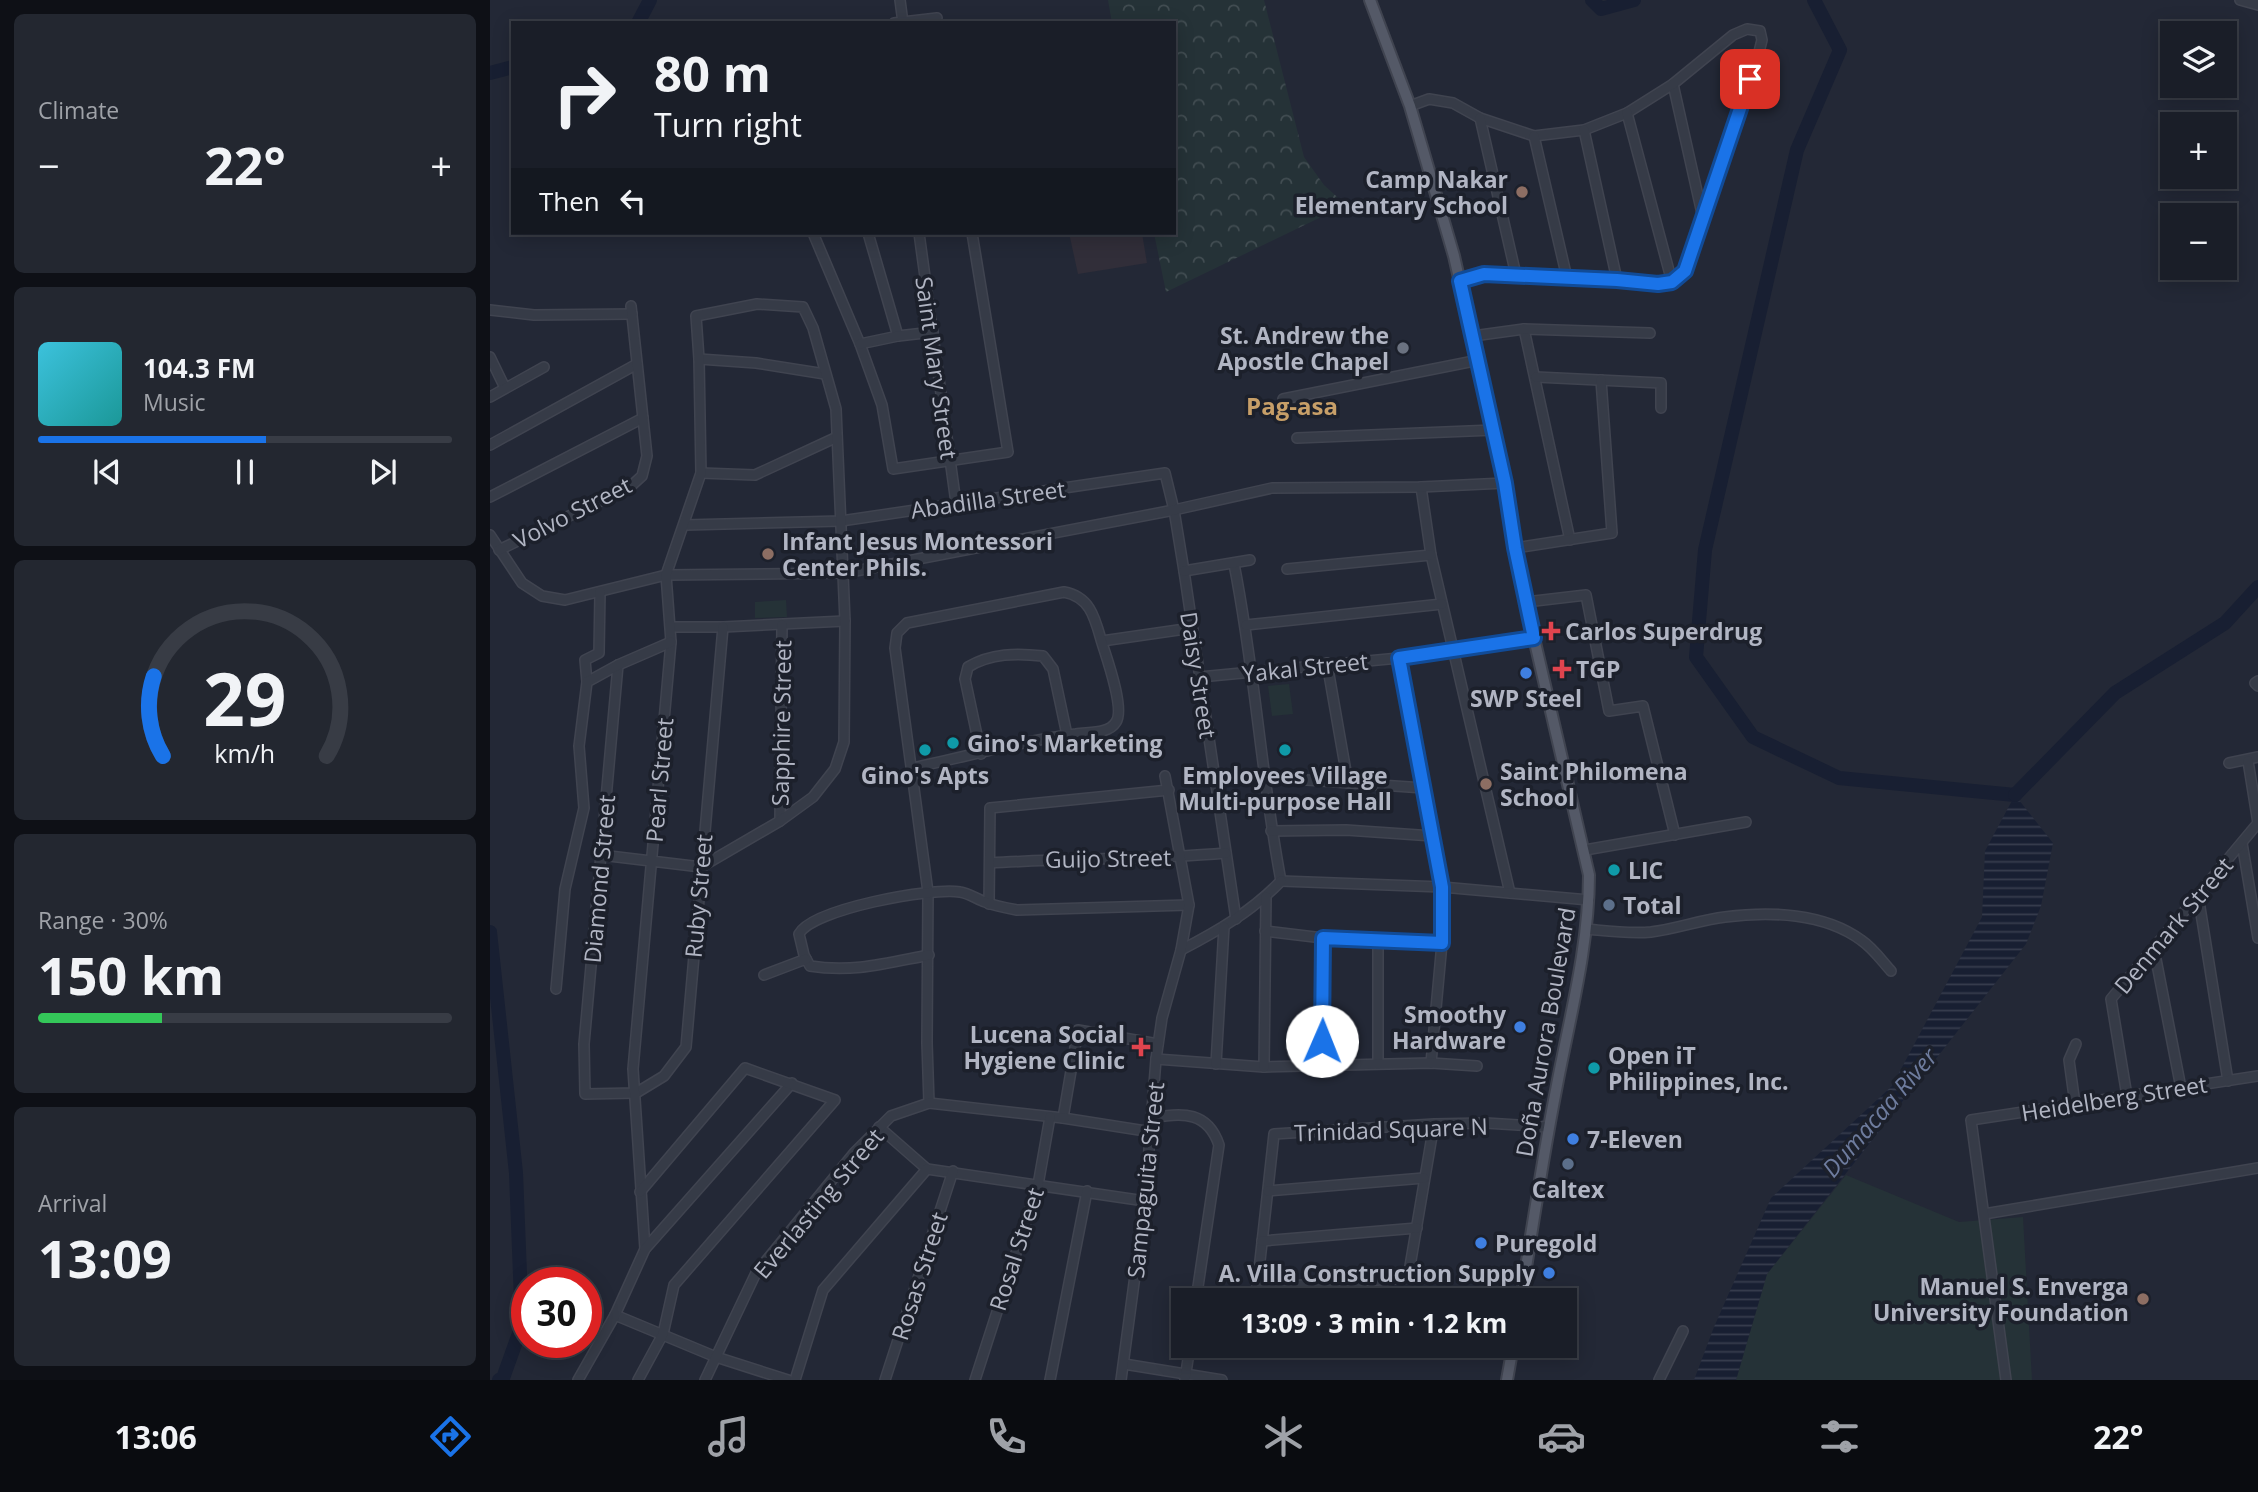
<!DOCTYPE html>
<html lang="en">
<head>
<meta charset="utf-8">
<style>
  :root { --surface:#1a1e28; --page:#232730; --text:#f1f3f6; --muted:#9fa2a8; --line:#383c45; --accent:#1a73e8 }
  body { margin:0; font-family:"Open Sans",sans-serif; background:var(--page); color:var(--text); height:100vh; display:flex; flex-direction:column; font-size:26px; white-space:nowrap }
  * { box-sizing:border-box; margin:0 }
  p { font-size:23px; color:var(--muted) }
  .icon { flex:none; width:38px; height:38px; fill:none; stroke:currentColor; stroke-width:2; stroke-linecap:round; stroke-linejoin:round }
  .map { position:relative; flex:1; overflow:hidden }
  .details { display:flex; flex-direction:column; gap:14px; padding:14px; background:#0e1016; width:490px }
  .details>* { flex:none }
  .banner { position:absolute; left:21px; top:21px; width:665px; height:214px; border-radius:0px; box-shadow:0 4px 18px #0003,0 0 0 2px var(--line); background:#1a1e28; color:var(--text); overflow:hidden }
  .controls { position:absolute; left:1670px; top:21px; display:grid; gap:14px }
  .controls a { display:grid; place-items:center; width:77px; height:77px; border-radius:0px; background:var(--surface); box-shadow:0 4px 18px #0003,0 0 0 2px var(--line); font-size:35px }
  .speed { position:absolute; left:21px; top:1267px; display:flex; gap:14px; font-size:35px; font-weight:700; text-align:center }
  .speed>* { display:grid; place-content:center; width:91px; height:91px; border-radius:50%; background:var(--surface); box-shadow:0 4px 18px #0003,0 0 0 2px var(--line); line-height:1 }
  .speed .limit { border:10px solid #d22; background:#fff; color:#111 }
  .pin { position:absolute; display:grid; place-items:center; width:60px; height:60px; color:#fff; margin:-30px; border-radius:14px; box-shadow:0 4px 10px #0006 }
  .me { position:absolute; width:77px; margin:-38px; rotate:1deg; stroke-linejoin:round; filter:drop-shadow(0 0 5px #0008) }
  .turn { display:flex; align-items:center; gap:24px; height:147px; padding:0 28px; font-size:32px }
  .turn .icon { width:91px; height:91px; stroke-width:2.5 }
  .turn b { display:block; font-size:49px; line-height:60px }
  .then { display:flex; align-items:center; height:66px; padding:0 28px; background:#0003; gap:14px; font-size:26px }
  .big { font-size:52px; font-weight:700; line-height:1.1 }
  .details .tile { flex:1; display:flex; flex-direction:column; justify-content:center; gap:10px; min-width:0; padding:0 24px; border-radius:10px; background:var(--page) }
  .details .dial { align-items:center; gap:0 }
  .dial svg { height:182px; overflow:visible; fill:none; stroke:var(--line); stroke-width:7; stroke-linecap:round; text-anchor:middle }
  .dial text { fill:var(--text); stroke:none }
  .song { display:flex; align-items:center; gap:21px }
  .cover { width:84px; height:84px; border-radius:10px; background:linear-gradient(135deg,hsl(190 70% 55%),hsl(180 70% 35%)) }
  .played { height:7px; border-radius:4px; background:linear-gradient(90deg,var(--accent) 55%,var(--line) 55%) }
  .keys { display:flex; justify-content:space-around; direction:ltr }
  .heat { display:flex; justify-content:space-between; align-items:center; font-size:38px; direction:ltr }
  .charge { height:10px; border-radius:5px; background:linear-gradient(90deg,#34c759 30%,var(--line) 0) }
  .trip { position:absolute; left:681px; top:1288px; width:406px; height:70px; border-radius:0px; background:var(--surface); box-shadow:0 4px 18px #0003,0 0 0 2px var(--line); font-weight:700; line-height:70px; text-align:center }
  .tabs { display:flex; height:112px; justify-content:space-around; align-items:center; background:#0a0c10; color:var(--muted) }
  .tabs .icon { width:49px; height:49px }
  .tabs .selected { color:var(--accent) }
  .tabs b { font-size:32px; color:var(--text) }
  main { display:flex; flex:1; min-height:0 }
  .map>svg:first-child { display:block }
</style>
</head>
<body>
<main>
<section class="details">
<div class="tile"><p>Climate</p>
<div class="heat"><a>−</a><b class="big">22°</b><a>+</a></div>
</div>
<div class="tile">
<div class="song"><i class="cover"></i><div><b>104.3 FM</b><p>Music</p></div></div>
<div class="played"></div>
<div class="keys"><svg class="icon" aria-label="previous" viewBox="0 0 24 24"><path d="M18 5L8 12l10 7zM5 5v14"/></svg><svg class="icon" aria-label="pause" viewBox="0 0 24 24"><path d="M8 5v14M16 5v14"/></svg><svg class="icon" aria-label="next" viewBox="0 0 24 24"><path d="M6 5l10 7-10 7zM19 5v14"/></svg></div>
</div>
<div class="tile dial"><svg viewBox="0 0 100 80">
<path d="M14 69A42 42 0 1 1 86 69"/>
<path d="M14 69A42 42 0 0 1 10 34" stroke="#1a73e8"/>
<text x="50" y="56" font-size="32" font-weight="700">29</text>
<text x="50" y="72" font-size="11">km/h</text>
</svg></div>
<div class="tile"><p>Range · 30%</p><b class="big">150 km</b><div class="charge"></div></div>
<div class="tile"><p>Arrival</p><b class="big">13:09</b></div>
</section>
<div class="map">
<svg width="1768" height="1380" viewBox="0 0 1768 1380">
  <defs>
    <pattern id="park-crowns" width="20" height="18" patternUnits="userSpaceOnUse" patternTransform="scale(1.75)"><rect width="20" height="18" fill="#253237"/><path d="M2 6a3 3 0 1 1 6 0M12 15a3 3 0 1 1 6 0" fill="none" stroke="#424d52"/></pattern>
    <pattern id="water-rules" width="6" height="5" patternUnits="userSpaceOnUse" patternTransform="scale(1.75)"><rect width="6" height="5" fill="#181f32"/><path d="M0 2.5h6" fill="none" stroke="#373d4e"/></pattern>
  </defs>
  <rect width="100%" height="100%" fill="#232836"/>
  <!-- medical -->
  <path fill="#312e39" d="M579,233H652L657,263L588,274Z"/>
  <!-- park -->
  <path fill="url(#park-crowns)" d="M618,0H774L814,157L834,185L856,205L676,292L664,233H684V23H622Z"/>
  <!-- garden -->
  <g fill="#253237">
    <path d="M296,600L297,617L265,618V602Z"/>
    <path d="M799,684L803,714L782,716L778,686Z"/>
    <path d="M1356,1175L1469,1222L1533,1217L1542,1380H1246L1277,1274Z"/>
  </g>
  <!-- water -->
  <path fill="url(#water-rules)" d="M1525,795L1563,843L1551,906L1536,944L1277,1274L1246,1380H1204L1224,1327L1281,1198L1402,1086L1492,917L1495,851Z"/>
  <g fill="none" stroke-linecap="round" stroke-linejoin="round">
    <!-- river -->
    <g stroke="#181f32" stroke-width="14">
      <path d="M1102,0L1111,9L1144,0"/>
      <path d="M1324,0L1350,50L1307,150L1215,550L1206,657L1263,737L1349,778L1525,795"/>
      <path d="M148,23L160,0"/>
      <path d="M0,73L23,67"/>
      <path d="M1525,795L1625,693L1735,623L1768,587"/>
      <path d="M0,932L26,1173L32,1325L13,1378L9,1380"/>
    </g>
    <!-- minor casing -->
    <g stroke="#404450" stroke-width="12">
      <g id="minor">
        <path d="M410,0L413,23"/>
        <path d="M1750,0L1768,5"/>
        <path d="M404,23L447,18"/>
        <path d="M1183,84L1213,218"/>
        <path d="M920,106L939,99L963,103L990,118L1044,136L1094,130L1137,113L1183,84L1243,35L1257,29L1270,31L1272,40L1268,56L1195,271L1182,282L1168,284L1127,280L994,274L970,281"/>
        <path d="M1137,113L1182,282"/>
        <path d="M990,118L1026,275"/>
        <path d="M1094,130L1127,280"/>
        <path d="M1044,136L1077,278"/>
        <path d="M323,233L370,344L392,405L403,469L518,452L482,233"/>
        <path d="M378,233L408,336"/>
        <path d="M429,233L466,503"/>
        <path d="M0,310L44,315L142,314"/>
        <path d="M1034,329L1080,540"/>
        <path d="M983,336L1034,329L1160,333"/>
        <path d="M370,344L408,336L443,332"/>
        <path d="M0,357L15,388"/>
        <path d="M209,359L266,363L335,374"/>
        <path d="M1046,377L1171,383V408"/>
        <path d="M0,397L54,367"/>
        <path d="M793,399L989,360"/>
        <path d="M807,438L1004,430"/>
        <path d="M0,445L147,364"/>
        <path d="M211,473L265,475L347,437"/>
        <path d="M931,487L941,555L1020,893"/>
        <path d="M0,497L153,418"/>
        <path d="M195,525L351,521L675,473L684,510L694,571L746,919"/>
        <path d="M0,535L32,583L52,596L75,600L176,575L355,573L684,510L782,488L931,487L1015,483"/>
        <path d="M1025,548L1122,533L1111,380"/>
        <path d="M9,550L141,486L152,476L157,456L141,306"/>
        <path d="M744,564C765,669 771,776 791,881"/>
        <path d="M797,569L941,555"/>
        <path d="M694,571L760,560"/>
        <path d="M1036,602L1096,595L1119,711L1153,706L1185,835"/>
        <path d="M756,625L952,604"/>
        <path d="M182,627H233L355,621"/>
        <path d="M612,641L702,628"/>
        <path d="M909,658L952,887V943L941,1063"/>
        <path d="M837,663L858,783"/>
        <path d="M128,665L94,1044L95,1094L146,1093L174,1076L196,1047L233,627"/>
        <path d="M710,677L909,658L1044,638"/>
        <path d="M1768,681L1765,683L1768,686"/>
        <path d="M97,682L95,660L109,653L110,592"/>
        <path d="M491,754L475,679L478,667C501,653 527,653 553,656L563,669L577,735"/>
        <path d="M1739,763L1768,757"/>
        <path d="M422,768C475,757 534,740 586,734C599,732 619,734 626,722C635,709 617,659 612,643C605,619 601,597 574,592L417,623L407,633L405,648L438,892L437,1043L439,1103"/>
        <path d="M774,777L934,788"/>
        <path d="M290,821L292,625"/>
        <path d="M781,831L856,830L943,836"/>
        <path d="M1752,843L1768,938"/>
        <path d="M1095,850L1256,822"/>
        <path d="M111,855L211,867L290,821L323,797L345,769L354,742L355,621L346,409L323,328L313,307L267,304L206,316L209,359L211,473L176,575L181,642L143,1069L155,1249"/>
        <path d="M500,863C579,858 657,860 736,853"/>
        <path d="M791,881L952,887L1099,900"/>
        <path d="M1708,895L1738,1081"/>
        <path d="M499,904L500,808L679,790"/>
        <path d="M1096,929C1118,931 1139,934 1161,932C1186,929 1210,920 1235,917C1280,911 1334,913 1371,940C1383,948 1392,961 1401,971"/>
        <path d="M775,931L833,938L952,943"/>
        <path d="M888,940V1064"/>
        <path d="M1664,949L1691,1088"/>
        <path d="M691,950C728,931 762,911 791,881"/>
        <path d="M439,955C397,963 363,973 320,966L314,955L309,934C322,909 442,887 470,892C478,893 487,899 495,902C505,906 516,908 527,910L699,905"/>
        <path d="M274,975L316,959"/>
        <path d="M66,989L75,889L94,808L89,746L97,682L128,665L181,642"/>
        <path d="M666,1059L774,1067L941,1063L987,1066"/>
        <path d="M726,1064L734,927"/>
        <path d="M774,1067L776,897"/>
        <path d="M832,1067L833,938"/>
        <path d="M1637,1096L1621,999L1768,823L1758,761"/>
        <path d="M1585,1104L1579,1060L1586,1044"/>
        <path d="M573,1118L588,1030L668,1044"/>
        <path d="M663,1118C693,1112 718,1112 729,1145L706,1300"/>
        <path d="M944,1124L918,1278L767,1288L784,1134L944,1124L996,1123L1059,1127"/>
        <path d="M389,1127L437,1169L655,1201"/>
        <path d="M778,1191L934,1178"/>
        <path d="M1494,1214L1768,1168"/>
        <path d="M772,1241L927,1228"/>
        <path d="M125,1315L226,1357L298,1380"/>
        <path d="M634,1364L732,1380"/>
        <path d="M695,1379L700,1346"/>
        <path d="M88,1380L125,1315L155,1249L302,1083"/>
        <path d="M148,1380L173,1334L184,1285L345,1100L255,1068L150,1192"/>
        <path d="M215,1380L266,1273L364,1153L401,1116L439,1103L573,1118L662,1132"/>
        <path d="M305,1380L333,1290L437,1169"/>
        <path d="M395,1380L463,1171"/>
        <path d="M485,1380L548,1185L560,1117"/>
        <path d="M560,1380L597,1191"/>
        <path d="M631,1380L655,1201L666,1059L672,1018L691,950L699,905L675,776"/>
        <path d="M1169,1380L1193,1331"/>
        <path d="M1516,1380L1481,1120L1768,1076"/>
      </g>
    </g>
    <!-- major casing -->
    <g stroke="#404450" stroke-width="14">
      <g id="major">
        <path d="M880,0L920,106L964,256L1015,483L1025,548L1044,638L1099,875C1099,946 1080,1016 1067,1085C1053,1156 1042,1228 1031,1300"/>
        <path d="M1017,1380L1023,1346"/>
      </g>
    </g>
    <!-- minor -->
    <use href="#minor" stroke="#363b47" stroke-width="9"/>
    <!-- major -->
    <use href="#major" stroke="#545967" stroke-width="10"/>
  </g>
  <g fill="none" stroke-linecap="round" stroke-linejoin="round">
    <!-- route casing -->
    <g stroke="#114b97" stroke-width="18">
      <path id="route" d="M832,1041L833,938L952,943V887L909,658L1044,638L1025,548L1015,483L970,281L994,274L1127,280L1168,284L1182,282L1195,271L1260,79"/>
    </g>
    <!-- route -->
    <use href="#route" stroke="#1a73e8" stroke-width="12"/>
  </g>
  <!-- markers -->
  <g fill="#8d6e63" stroke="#1c202b" stroke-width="2.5">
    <circle cx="1032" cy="192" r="7"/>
    <circle cx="278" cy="554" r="7"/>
    <circle cx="996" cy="784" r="7"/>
    <circle cx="1653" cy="1299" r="7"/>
  </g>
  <circle fill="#6b7280" stroke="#1c202b" stroke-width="2.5" cx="913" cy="348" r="7"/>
  <g fill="#e0444e" stroke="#1c202b" stroke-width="2.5">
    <path d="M1057.5 620.5h7v7h7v7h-7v7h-7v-7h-7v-7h7z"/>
    <path d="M1068.5 658.5h7v7h7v7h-7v7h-7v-7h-7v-7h7z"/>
    <path d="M647.5 1036.5h7v7h7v7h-7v7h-7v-7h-7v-7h7z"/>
  </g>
  <g fill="#3f7fe0" stroke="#1c202b" stroke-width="2.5">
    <circle cx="1036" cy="673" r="7"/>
    <circle cx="1030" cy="1027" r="7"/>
    <circle cx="1083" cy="1139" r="7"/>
    <circle cx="991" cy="1243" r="7"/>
    <circle cx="1059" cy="1273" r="7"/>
  </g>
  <g fill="#0f9aa8" stroke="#1c202b" stroke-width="2.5">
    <circle cx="463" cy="743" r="7"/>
    <circle cx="435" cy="750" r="7"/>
    <circle cx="795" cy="750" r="7"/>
    <circle cx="1124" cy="870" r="7"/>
    <circle cx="1104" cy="1068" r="7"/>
  </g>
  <g fill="#5c6f8a" stroke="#1c202b" stroke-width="2.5">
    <circle cx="1119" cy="905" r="7"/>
    <circle cx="1078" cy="1164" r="7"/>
  </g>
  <g text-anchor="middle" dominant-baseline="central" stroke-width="7" stroke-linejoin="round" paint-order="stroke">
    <!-- poi labels -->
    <g font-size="23" font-weight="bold" fill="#b1b5c3" stroke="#1c202b" text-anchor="start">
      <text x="1018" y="179" text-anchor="end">Camp Nakar<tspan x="1018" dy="26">Elementary School</tspan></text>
      <text x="899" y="335" text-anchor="end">St. Andrew the<tspan x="899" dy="26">Apostle Chapel</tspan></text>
      <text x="292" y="541">Infant Jesus Montessori<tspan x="292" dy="26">Center Phils.</tspan></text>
      <text x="1075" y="631">Carlos Superdrug</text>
      <text x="1086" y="669">TGP</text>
      <text x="1036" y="698" text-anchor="middle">SWP Steel</text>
      <text x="477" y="743">Gino's Marketing</text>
      <text x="1010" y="771">Saint Philomena<tspan x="1010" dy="26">School</tspan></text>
      <text x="435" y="775" text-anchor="middle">Gino's Apts</text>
      <text x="795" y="775" text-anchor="middle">Employees Village<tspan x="795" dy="26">Multi-purpose Hall</tspan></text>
      <text x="1138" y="870">LIC</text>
      <text x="1133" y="905">Total</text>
      <text x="1016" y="1014" text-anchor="end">Smoothy<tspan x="1016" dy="26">Hardware</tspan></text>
      <text x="635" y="1034" text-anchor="end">Lucena Social<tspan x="635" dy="26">Hygiene Clinic</tspan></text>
      <text x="1118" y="1055">Open iT<tspan x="1118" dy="26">Philippines, Inc.</tspan></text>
      <text x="1097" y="1139">7-Eleven</text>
      <text x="1078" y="1189" text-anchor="middle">Caltex</text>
      <text x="1005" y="1243">Puregold</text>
      <text x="1045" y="1273" text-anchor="end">A. Villa Construction Supply</text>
      <text x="1639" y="1286" text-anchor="end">Manuel S. Enverga<tspan x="1639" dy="26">University Foundation</tspan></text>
    </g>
    <!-- street labels -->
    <g font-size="23" fill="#b1b5c3" stroke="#1c202b">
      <text transform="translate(447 368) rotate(82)">Saint Mary Street</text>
      <text transform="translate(498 499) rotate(-8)">Abadilla Street</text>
      <text transform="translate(82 512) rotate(-27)">Volvo Street</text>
      <text transform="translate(815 667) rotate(-6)">Yakal Street</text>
      <text transform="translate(709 675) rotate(81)">Daisy Street</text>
      <text transform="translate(291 723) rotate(-89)">Sapphire Street</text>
      <text transform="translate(169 780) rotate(-85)">Pearl Street</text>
      <text transform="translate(618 858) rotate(-1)">Guijo Street</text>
      <text transform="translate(109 879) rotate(-85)">Diamond Street</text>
      <text transform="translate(208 896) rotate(-85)">Ruby Street</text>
      <text transform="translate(1683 925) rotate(-50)">Denmark Street</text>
      <text transform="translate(1055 1032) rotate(-80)">Doña Aurora Boulevard</text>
      <text transform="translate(1624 1098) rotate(-9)">Heidelberg Street</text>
      <text transform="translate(901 1129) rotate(-2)">Trinidad Square N</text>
      <text transform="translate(655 1180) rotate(-84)">Sampaguita Street</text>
      <text transform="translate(328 1203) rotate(-50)">Everlasting Street</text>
      <text transform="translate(526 1249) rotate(-72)">Rosal Street</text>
      <text transform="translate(429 1276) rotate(-72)">Rosas Street</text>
    </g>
    <!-- neighbourhood labels -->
    <g font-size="24" font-weight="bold" fill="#c79f68" stroke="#1c202b">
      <text x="802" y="405">Pag-asa</text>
    </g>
    <!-- water labels -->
    <g font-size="24" font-style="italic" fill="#6e7c9e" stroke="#1c202b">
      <text transform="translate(1389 1112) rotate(-49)">Dumacaa River</text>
    </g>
  </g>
</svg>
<div class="controls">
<a><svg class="icon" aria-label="layers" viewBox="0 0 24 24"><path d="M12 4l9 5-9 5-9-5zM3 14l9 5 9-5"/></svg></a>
<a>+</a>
<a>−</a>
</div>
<div class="speed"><div class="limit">30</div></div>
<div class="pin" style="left:1260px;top:79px;background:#d93025"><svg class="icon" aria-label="arrive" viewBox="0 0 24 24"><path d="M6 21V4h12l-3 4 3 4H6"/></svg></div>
<svg class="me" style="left:832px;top:1041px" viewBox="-20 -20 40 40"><circle r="19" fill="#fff"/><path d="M0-13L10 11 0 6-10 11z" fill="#1a73e8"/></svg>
<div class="trip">13:09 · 3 min · 1.2 km</div>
<div class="banner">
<div class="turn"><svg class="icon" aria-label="right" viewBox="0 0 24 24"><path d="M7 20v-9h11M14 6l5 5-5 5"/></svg><div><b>80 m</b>Turn right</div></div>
<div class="then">Then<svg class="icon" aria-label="left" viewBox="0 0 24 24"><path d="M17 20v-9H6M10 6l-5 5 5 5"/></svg></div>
</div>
</div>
</main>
<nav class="tabs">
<b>13:06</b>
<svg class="icon selected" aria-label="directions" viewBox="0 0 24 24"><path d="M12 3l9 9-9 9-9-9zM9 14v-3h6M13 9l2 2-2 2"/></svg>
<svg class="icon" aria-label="music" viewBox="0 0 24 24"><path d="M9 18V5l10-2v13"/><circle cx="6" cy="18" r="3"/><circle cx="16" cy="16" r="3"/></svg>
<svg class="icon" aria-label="phone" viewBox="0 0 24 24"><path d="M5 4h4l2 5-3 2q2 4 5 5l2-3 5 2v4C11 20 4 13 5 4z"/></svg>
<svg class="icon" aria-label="climate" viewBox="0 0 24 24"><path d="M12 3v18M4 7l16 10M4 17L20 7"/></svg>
<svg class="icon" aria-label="car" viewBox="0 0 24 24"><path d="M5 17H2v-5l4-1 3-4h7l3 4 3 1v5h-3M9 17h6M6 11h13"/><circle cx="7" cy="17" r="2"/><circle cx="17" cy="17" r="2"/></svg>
<svg class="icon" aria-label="filters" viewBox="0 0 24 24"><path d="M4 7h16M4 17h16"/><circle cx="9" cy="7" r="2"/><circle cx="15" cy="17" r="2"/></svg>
<b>22°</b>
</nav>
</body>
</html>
